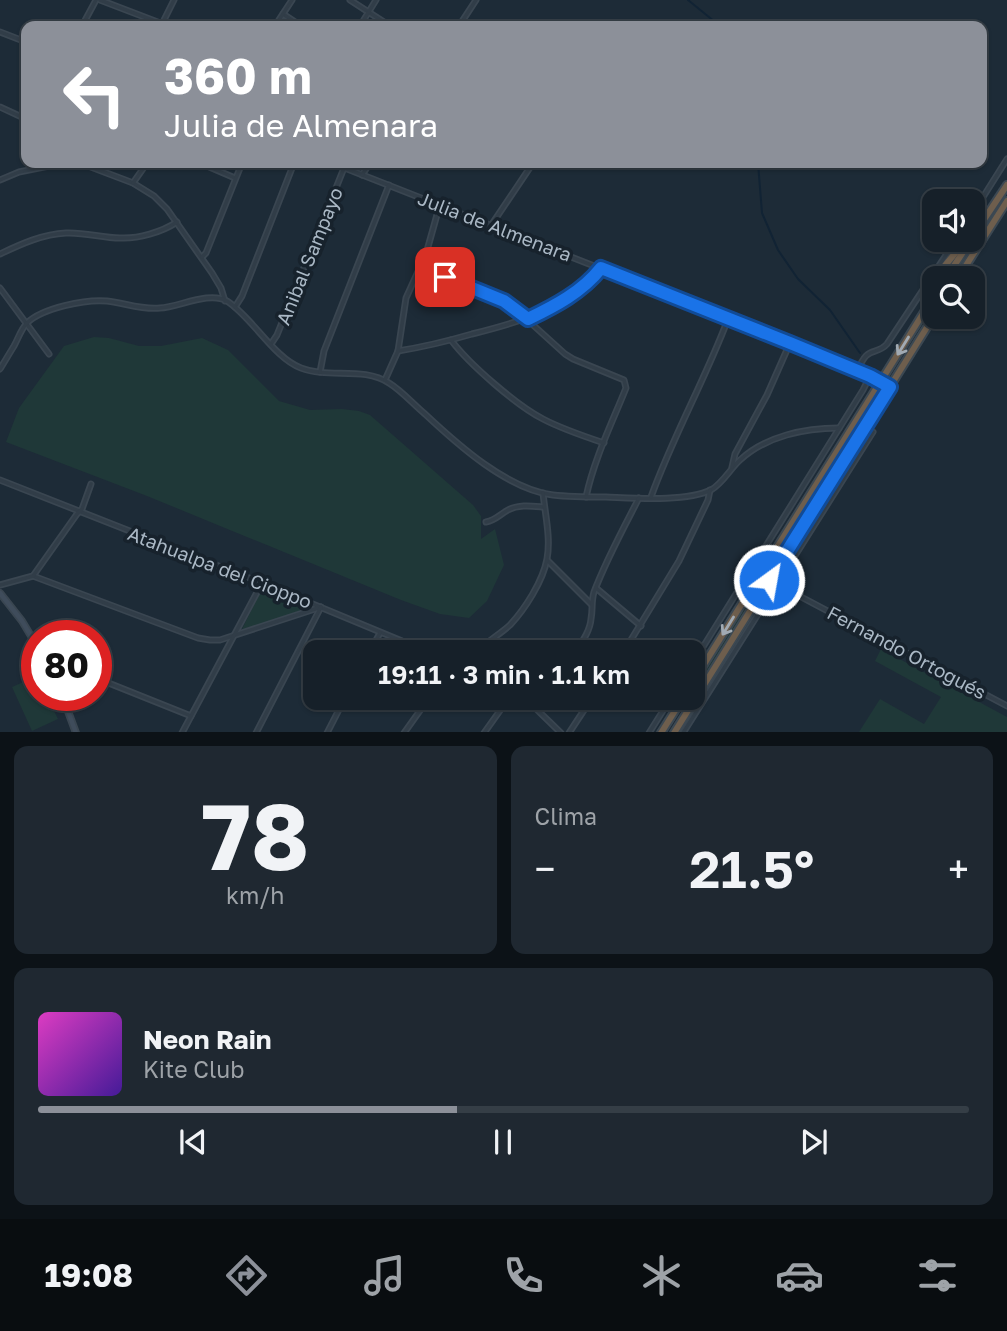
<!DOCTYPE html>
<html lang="es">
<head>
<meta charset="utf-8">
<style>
  :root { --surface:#162029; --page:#1f2831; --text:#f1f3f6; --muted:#9ea3a8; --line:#353e46; --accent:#8c9099 }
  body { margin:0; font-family:"Golos Text",sans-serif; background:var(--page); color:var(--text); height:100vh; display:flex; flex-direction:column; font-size:26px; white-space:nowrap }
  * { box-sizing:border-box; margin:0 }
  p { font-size:23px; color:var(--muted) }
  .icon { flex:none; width:38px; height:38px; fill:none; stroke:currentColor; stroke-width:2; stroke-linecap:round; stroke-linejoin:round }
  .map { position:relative; height:732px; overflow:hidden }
  .details { display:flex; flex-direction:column; gap:14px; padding:14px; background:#0c1217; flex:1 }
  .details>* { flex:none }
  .guide { position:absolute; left:21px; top:21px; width:966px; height:147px; border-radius:14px; box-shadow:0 2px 5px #0004,0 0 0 2px var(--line); background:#8c9099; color:#fff; overflow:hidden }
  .controls { position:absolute; left:922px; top:189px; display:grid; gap:14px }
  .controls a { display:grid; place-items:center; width:63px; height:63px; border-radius:14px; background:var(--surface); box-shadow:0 2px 5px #0004,0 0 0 2px var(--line); font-size:35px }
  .speed { position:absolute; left:21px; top:620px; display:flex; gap:14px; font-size:35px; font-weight:700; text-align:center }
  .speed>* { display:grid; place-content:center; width:91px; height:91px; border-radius:50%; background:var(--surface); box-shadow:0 2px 5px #0004,0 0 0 2px var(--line); line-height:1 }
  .speed .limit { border:10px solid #d22; background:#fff; color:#111 }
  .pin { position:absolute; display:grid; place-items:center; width:60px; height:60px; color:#fff; margin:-30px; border-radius:14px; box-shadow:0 4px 10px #0006 }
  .me { position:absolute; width:77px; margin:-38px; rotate:32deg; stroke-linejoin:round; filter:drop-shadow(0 0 5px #0008) }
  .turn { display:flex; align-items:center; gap:24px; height:147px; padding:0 28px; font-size:32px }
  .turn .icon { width:91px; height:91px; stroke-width:2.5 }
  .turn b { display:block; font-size:49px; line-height:60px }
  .big { font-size:52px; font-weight:600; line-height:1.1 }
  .details .tile { flex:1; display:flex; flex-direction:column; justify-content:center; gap:10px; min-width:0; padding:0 24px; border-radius:14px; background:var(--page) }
  .details .dial { align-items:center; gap:0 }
  .dial b { font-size:91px; line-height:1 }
  .song { display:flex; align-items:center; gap:21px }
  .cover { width:84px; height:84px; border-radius:10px; background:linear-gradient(135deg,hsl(310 70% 55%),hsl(260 70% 35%)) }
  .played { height:7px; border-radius:4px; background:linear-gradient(90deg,var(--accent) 45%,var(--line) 45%) }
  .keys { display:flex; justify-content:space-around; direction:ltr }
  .heat { display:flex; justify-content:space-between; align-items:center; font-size:38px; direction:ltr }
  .details .tiles { flex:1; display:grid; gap:14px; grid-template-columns:1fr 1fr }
  .tile:last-child { grid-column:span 2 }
  .trip { position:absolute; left:303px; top:640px; width:402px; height:70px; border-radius:14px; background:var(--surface); box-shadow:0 2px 5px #0004,0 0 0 2px var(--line); font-weight:600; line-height:70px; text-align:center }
  .menu { display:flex; height:112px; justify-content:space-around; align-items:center; background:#090d10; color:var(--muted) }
  .menu .icon { width:49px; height:49px }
  .menu .current { color:var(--accent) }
  .menu b { font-size:32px; color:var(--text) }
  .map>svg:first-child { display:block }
</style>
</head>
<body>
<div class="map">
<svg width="1007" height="733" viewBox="0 0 1007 733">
  <rect width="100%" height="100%" fill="#1d2b37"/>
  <!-- green -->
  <g fill="#1f3838">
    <path d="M1007,194L956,277L955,278H948L984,225Z"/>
    <path d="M934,300V306L887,379L886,378Z"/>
    <path d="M94,337L109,338L139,346H161L202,338L228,350L279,401L310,410L342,409L359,411L370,415L473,505L481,516V539L495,529L504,565L487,601L469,618L440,614L401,600L147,496L6,442L19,408L64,346Z"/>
    <path d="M880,388L882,389L847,446L830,477L693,696V687L696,682Z"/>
    <path d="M263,587L312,606L264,624L242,629Z"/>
    <path d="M881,649L1007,717V732H859L880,699L924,724L941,697L875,661Z"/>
    <path d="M37,676V695H46L58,719L32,731L12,687Z"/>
  </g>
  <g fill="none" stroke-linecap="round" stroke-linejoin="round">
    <!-- stream -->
    <g stroke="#112334" stroke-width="2">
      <path d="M688,0L720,26"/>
      <path d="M758,163L762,213L778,250L798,279L830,310L860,353"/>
    </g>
    <!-- street casing -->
    <g stroke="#3a4651" stroke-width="7">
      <g id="street">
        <path d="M100,0L168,26"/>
        <path d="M350,0L390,26"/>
        <path d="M283,14L301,26"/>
        <path d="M82,26L96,0"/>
        <path d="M161,26L174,0"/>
        <path d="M275,26L292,0"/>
        <path d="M360,26L376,0"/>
        <path d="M459,26L476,0"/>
        <path d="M0,32L26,42"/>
        <path d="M0,107L26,119"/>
        <path d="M200,163L235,178"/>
        <path d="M332,163L790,343L870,376L890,387"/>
        <path d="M362,175L370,163"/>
        <path d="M0,180L19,172L64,163L83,164L133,183L154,196L167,209L212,273L221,288L225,301"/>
        <path d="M133,183L147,163"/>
        <path d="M973,213L1007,159"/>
        <path d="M492,224L533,163"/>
        <path d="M0,254C21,244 43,234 66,233C85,232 102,238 120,238C138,239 162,232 177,222"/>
        <path d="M202,257L206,253L242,163"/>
        <path d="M420,267L496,297L511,305L565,354L573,359L624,380L626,388C612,423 594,459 586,497"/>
        <path d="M0,288L49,354"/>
        <path d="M235,307L242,296L294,163"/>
        <path d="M451,340C469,364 516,405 543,419C562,429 583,436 604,443"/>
        <path d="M271,344L277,335L344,168"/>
        <path d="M398,351C423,347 448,341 472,334C520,322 569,309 601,268"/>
        <path d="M0,369C5,361 9,354 14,346C18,339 21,329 27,323C42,308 86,299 107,301C125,303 142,310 160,308C179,307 209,291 227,301C252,317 274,358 301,368C329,379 363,366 389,383C402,391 413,404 425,414C458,445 507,489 553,495C570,497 588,497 606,497C634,498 686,502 711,490C723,483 730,469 740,460C766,436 805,428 839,428"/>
        <path d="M857,370C860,366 863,358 867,355C872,350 880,352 887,344L956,240"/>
        <path d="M320,372L324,351L389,185"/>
        <path d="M385,380L398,351L406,298L426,254L440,204"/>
        <path d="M732,467L735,454L767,395L790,343"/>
        <path d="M0,480L262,583L402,641L441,653"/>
        <path d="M651,497C673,436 705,380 728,319"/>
        <path d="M486,522C496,520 499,515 508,510C519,504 532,506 544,507"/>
        <path d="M548,561L591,604"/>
        <path d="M33,576L198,638L210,640H220L321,607"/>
        <path d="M771,581L1007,706"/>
        <path d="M0,585L33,576L77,514L82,509L91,484"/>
        <path d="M596,588L641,626"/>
        <path d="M369,653L380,633"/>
        <path d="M476,653C486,642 499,635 510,625C525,609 543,581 547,559C551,538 545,514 543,493"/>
        <path d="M575,653C582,642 590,631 591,619C593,609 591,602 594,592C606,560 623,529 639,498"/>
        <path d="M623,653L679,561L708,500L710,490"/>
        <path d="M693,663L863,390L870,376"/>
        <path d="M96,678L191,716"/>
        <path d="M525,698L561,733"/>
        <path d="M182,733L262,583"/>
        <path d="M256,733L321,607"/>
        <path d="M327,733L345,698"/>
        <path d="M404,733L429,698"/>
        <path d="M484,733L509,698"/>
        <path d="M569,733L592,698"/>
        <path d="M649,733L671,698"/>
        <path d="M683,733L873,432"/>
      </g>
    </g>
    <!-- secondary casing -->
    <g stroke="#3a4651" stroke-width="8">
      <g id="secondary">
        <path d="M0,593L22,621L37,646"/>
        <path d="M62,695L76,733"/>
      </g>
    </g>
    <!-- highway casing -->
    <g stroke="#3c4852" stroke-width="10">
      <g id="highway">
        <path d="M973,236L1007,185"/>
        <path d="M933,277L938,274L966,240"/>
        <path d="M946,278L971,240"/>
        <path d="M958,278L1007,201"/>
        <path d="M693,682L934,296"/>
        <path d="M661,733L683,698"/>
        <path d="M674,733L934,316"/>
      </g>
    </g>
    <!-- street -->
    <use href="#street" stroke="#313d48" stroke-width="3.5"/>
    <!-- secondary -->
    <use href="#secondary" stroke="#3f4c5b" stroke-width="4.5"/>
    <!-- highway -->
    <use href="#highway" stroke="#6e5e4d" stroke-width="6"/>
  </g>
  <!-- one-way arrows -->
  <defs><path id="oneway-shaft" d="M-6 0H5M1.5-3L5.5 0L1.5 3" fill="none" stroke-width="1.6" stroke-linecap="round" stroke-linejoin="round" transform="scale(1.75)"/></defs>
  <g stroke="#a1aab3">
    <use href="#oneway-shaft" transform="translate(903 346) rotate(122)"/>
    <use href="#oneway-shaft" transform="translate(728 626) rotate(122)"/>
  </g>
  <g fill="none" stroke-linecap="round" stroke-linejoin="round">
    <!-- route casing -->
    <g stroke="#114b97" stroke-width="18">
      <path id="route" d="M445,277L504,301L528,319C555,306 582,292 601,268L790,343L870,376L890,387L769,580"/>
    </g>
    <!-- route -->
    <use href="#route" stroke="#1a73e8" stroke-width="12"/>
  </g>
  <g text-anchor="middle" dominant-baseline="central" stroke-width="7" stroke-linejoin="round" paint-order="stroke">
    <!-- street labels -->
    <g font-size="19" fill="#aab8c5" stroke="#17222c">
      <text transform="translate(495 226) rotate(21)">Julia de Almenara</text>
      <text transform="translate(309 256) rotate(-68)">Anibal Sampayo</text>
      <text transform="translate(220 567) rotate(21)">Atahualpa del Cioppo</text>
      <text transform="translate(907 652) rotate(28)">Fernando Ortogués</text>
    </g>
  </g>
</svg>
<div class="controls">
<a><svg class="icon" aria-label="sound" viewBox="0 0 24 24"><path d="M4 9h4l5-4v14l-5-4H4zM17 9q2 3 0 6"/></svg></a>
<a><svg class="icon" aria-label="search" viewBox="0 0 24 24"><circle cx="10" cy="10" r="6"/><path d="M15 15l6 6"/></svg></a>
</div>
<div class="speed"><div class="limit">80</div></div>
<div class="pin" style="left:445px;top:277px;background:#d93025"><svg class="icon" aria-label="arrive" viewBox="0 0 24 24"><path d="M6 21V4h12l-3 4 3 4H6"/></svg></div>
<svg class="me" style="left:769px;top:580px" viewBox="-20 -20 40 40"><circle r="17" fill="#1a73e8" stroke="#fff" stroke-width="3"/><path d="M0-11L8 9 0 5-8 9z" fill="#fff"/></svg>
<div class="trip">19:11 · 3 min · 1.1 km</div>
<div class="guide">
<div class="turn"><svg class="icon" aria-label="left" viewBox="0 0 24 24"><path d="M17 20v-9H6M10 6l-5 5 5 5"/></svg><div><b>360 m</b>Julia de Almenara</div></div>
</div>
</div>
<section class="details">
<div class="tiles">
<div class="tile dial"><b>78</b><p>km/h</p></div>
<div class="tile"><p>Clima</p>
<div class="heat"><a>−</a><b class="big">21.5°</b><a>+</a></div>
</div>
<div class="tile">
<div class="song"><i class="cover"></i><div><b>Neon Rain</b><p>Kite Club</p></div></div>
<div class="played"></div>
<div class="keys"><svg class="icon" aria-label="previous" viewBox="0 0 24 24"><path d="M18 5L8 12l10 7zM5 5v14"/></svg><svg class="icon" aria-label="pause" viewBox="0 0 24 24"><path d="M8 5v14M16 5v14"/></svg><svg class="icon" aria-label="next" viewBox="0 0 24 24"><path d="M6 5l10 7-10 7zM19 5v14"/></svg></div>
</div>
</div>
</section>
<nav class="menu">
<b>19:08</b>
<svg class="icon current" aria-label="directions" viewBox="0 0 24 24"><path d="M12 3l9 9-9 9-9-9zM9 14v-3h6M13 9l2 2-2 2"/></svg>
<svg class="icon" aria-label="music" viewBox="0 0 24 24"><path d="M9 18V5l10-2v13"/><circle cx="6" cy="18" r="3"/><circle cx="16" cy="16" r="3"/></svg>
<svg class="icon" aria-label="phone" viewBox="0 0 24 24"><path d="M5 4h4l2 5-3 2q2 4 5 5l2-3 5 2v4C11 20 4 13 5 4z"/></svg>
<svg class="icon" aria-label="climate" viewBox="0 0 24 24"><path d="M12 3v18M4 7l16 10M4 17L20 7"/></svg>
<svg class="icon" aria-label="car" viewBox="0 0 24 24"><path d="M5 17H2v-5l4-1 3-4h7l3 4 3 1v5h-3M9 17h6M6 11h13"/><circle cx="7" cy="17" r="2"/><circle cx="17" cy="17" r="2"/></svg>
<svg class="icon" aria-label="filters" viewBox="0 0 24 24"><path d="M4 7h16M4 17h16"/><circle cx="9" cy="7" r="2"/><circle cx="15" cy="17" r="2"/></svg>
</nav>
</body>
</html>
